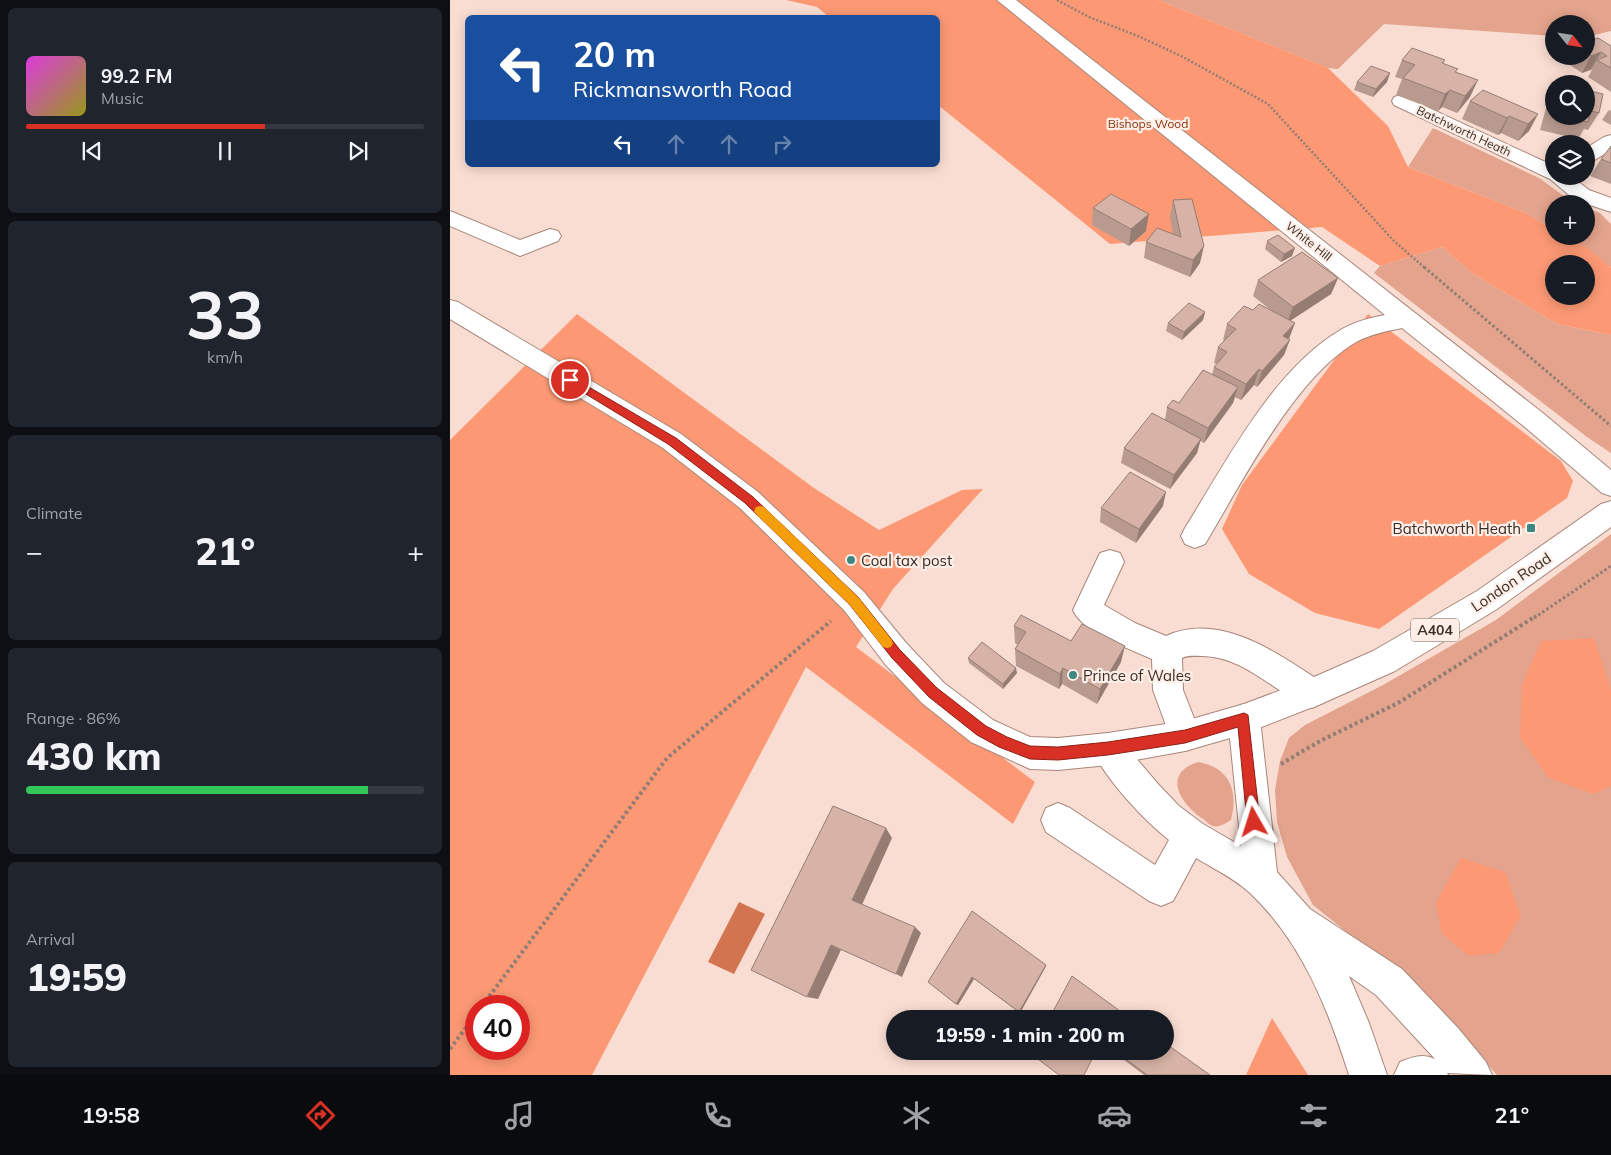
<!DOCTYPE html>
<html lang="en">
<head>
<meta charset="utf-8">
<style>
  :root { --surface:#171b24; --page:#20242c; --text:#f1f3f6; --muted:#9ea1a6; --line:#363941; --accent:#d93025 }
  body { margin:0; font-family:Mulish,sans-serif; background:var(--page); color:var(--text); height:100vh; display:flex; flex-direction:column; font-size:19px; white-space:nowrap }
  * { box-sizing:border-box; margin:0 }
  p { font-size:16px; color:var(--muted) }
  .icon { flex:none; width:28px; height:28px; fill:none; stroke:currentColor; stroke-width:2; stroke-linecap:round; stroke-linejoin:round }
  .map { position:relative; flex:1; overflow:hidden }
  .details { display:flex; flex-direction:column; gap:8px; padding:8px; background:#0d0f14; width:450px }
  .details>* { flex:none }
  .banner { position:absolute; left:15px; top:15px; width:475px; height:152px; border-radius:8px; box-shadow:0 2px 12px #0003; background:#1a4fa0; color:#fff; overflow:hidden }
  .needle { width:32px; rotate:120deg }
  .controls { position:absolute; left:1095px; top:15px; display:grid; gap:10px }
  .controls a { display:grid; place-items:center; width:50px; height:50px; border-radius:50%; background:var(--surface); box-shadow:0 2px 12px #0003; font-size:25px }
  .speed { position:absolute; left:15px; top:995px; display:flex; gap:10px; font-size:25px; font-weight:700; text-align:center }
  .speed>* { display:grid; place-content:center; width:65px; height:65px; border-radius:50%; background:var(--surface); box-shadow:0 2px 12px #0003; line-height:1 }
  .speed .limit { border:8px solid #d22; background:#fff; color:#111 }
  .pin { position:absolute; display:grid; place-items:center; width:42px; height:42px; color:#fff; margin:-21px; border:2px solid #fff; border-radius:50%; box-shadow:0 1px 5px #0007 }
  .me { position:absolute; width:55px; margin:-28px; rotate:354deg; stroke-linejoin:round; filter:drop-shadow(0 0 4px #0008) }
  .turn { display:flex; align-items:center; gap:18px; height:105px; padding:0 25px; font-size:22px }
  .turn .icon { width:65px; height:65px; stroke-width:2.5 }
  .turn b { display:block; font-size:35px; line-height:42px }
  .lanes { display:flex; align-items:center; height:48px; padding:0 25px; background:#0003; justify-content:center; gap:25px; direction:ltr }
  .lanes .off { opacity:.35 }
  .big { font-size:38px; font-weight:800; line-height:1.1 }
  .details .card { flex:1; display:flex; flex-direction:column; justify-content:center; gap:8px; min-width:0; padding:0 18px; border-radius:8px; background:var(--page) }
  .details .dial { align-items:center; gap:0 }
  .dial b { font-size:65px; line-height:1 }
  .song { display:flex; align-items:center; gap:15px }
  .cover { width:60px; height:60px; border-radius:8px; background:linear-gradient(135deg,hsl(300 70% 55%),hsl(60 70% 35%)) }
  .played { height:5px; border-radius:2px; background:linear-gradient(90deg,var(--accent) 60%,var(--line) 60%) }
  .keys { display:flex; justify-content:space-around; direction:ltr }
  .heat { display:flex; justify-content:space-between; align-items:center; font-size:28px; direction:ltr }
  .charge { height:8px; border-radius:4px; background:linear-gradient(90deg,#34c759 86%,var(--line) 0) }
  .trip { position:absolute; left:436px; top:1010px; width:288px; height:50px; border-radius:25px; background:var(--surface); box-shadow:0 2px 12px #0003; font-weight:800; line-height:50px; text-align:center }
  .tabs { display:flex; height:80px; justify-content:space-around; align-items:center; background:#090b0e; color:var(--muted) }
  .tabs .icon { width:35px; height:35px }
  .tabs .selected { color:var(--accent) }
  .tabs b { font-size:22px; color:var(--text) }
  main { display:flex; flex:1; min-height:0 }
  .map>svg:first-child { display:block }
</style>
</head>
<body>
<main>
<section class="details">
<div class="card">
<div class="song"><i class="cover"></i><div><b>99.2 FM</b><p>Music</p></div></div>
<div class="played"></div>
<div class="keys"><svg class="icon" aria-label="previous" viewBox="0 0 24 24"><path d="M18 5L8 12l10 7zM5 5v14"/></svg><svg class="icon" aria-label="pause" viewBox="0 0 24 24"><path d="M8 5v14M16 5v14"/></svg><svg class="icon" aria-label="next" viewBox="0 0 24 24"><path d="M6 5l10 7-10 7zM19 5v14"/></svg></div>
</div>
<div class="card dial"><b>33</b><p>km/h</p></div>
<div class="card"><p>Climate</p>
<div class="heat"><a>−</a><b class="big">21°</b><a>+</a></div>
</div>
<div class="card"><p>Range · 86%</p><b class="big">430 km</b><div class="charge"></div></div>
<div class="card"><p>Arrival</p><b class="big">19:59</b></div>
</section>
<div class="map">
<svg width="1161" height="1075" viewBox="0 0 1161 1075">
  <rect width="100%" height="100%" fill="#faddd2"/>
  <!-- green -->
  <g fill="#e3a38c">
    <path d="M708,0H1161V31L1136,37V24H1104V36L934,24L888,69L878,68Z"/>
    <path d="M983,128L1089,178L1125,204H1104V230L1076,213L958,167Z"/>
    <path d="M1136,208L1150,213L1161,224V268L1147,256L1114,236H1136Z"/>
    <path d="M992,247L1022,273L1107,324L1161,335V453L1137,437L924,273L930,266Z"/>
    <path d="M1161,534V1075H1047L969,990L863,905L837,857L827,822L825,790L830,761L839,738L855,725L933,685L1046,620Z"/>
    <path d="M748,762C779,767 789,791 781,820C776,823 769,828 763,826C759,825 756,821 753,819C731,804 711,774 748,762Z"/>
  </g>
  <!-- forest -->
  <g fill="#fc9974" fill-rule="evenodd">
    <path d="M336,0H708L878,68L938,126L958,167L1076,213L1104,230V236C1125,236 1146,254 1161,268V335L1107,324L1022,273L992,247L930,266L872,227L660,244L488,105V18L379,17L367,7ZM1104,264H1136V296H1104Z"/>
    <path d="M127,314L364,488L429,530L512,490L533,489L443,589L406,647L585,782L563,824L356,667L142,1075H0V440ZM26,1006H69V1049H26Z"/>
    <path d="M918,314L1111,461L1123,481L1117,498L929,629L865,613L799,574L772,529L792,485Z"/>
    <path d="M1144,638L1161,690V786L1143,794L1099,778L1070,738L1072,685L1091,641Z"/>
    <path d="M1011,858L1055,872L1071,916L1049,953L1019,956L992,934L986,903Z"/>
    <path d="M822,1018L858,1075H796Z"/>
  </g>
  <!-- water -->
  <path fill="#d37450" d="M289,902L315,914L284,974L258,962Z"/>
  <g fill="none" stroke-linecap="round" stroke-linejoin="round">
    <!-- minor casing -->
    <g stroke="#a8867a" stroke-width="2">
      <g id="minor">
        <path d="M547,0H566L1094,414L1161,470V496L1152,493L1076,428L952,328C937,331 922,334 908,341C845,376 792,483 755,544L745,548L735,544L731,536L735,528C775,464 823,370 889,331C903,322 919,318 935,315Z"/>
        <path d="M951,95L1104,166V176H1121L1139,190L1161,198V212L1125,200L1100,179L944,105L942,101L944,97Z"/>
        <path d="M1161,135V150L1143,161L1136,163V148L1154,137Z"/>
        <path d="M0,211L70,240L100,229L108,231L111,236L108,241L70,256L0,226Z"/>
        <path d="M660,550L670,553L674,562L654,605L685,623L716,636C771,611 828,654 873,683L877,693L873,703L862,708C824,693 795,656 751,656C744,656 738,655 732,658L733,690L751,736L746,747L735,751L724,747L703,690L702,659C680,649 633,633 623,610L650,553Z"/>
        <path d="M794,704L805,708L810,719L827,872L860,909L952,969L1008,1028L1036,1062L1042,1075L997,1073L998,1075H944L950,1062C962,1057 973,1053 985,1059L926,995L899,976L919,1023L937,1075H899C878,1009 852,942 800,893C784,878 764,869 746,858L723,901L711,906L699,901L596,832L591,820L596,808L608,803L620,808L705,865L719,840C694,820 655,779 642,749L647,738L658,733L669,738L708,784L729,806L753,824L791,846L778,719L783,708Z"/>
      </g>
    </g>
    <!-- major casing -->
    <g stroke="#a8867a" stroke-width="2">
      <path id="major" d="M0,300L8,302L231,434L308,492L414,592L457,644L494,683L543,720L580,737L608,738L658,733L735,721L794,704L855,681L923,651L1027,591L1151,504L1161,501V527L1047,609L945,671L873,703L794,734L735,751L658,765L608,770L580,769L521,742L472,703L435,664L394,610L290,508L213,448L0,319Z"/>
    </g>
    <!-- path-far2 -->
    <path stroke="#917d74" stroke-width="2.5" stroke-dasharray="2 2" stroke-linecap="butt" d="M607,0L639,17L688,36L733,57L818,104L944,241L975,268"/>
    <!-- path-far1 -->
    <g stroke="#917d74" stroke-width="3" stroke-dasharray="2.5 2.5" stroke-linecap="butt">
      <path d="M974,267L1161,426"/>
      <path d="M1084,618L1161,566"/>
    </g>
    <!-- path -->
    <g stroke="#917d74" stroke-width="4" stroke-dasharray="3 3" stroke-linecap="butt">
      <path d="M831,764L870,741L948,703L1086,616"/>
      <path d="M32,1006L217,758L381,621"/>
      <path d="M0,1049L26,1014"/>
    </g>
    <!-- minor -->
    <use href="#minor" fill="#fff" fill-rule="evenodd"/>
    <!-- major -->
    <use href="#major" fill="#fff" fill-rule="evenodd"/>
  </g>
  <!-- wall -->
  <g fill="#b89a8f">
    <path d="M1136,42L1161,46V92L1138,77L1142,70L1132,73L1117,63L1121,56H1136Z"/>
    <path d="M952,60H995L993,64L1008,69L1006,72L1020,97L1007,113L992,107L988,111L946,95L952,79L945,77Z"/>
    <path d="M940,73L937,82L923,97L904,90L907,82Z"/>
    <path d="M1136,90L1149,113L1138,130L1134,129L1128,139L1090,130L1096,108L1104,94V116H1136Z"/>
    <path d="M1020,101L1088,114L1079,131L1068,141L1051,133L1048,135L1012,119Z"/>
    <path d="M1161,110V125L1152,120L1158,111Z"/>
    <path d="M1161,146V184L1140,176L1151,159Z"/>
    <path d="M723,200L750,263L740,277L694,258L696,242L723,234L720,217Z"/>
    <path d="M643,208L696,231L679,246L642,225Z"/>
    <path d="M817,241L842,256L831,262L815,249Z"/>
    <path d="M888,278L881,294L841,320L839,339L834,355L807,387L804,385L791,400L785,397L783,403L754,443L750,441L747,453L720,489L671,463L674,448L715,420L717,407L729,403L762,375L764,367L767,364L764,363L768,347L774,341L773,340L777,324L803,310L822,311L803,296L808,280Z"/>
    <path d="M755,312L753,320L732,340L716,331L718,323Z"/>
    <path d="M713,506L686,543L650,522L651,508Z"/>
    <path d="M564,626L621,641L671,662L647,704L612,684L609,689L566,666L565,649L568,645L565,643Z"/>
    <path d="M518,658L567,673L553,689L519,663Z"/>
    <path d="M596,965L595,968L570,1013L524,979L508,1005L478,982Z"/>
    <path d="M662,1051H715L760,1075H694Z"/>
  </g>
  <!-- shaded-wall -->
  <g fill="#967d74">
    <path d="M1151,52L1141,69L1132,73L1141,56Z"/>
    <path d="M940,73L937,82L923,97L926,89Z"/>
    <path d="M1028,80L1020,97L1007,113L1015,96Z"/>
    <path d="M1000,90L992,107L988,111L995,94Z"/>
    <path d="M1088,114L1079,131L1068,141L1078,124Z"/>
    <path d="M1059,116L1051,133L1048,135L1057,118Z"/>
    <path d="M699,214L696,231L679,246L681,229Z"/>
    <path d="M754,246L750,263L740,277L743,260Z"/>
    <path d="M845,248L842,256L831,262L834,254Z"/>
    <path d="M888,278L881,294L837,323L843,307Z"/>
    <path d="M755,312L753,320L732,340L734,332Z"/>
    <path d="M845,323L839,339L833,336Z"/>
    <path d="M840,340L834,355L807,387L812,371Z"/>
    <path d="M809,369L804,385L791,400L796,384Z"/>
    <path d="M788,387L783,403L754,443L758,428Z"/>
    <path d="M751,439L747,453L720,489L724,475Z"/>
    <path d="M716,492L713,506L686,543L689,529Z"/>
    <path d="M675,646L671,662L647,704L650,689Z"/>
    <path d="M566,668L567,673L553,689V684Z"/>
    <path d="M613,668L612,684L609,689L610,674Z"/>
    <path d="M436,828L442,838L411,907L402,900Z"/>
    <path d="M465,927L471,933L452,977L446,974Z"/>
    <path d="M381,945L391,950L368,999L357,997Z"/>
    <path d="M596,965L595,968L570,1013L569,1012Z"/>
    <path d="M522,977L524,979L508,1005L506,1004Z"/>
  </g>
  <!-- building -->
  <g fill="#d6b3a6" stroke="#967d74">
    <path d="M1148,38L1161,46V68L1147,60L1157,56L1151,52L1141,56L1136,52V42Z"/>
    <path d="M962,48L995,60L992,63L1008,69L1005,72L1028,80L1015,96L1000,90L995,94L953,78L965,65L952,60Z"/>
    <path d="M921,66L940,73L926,89L907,82Z"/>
    <path d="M1033,90L1088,114L1078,124L1059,116L1057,118L1020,101Z"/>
    <path d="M1136,90L1153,94L1149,113L1141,111L1138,122L1114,116H1136Z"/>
    <path d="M1104,97V114L1099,113Z"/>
    <path d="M1161,146V163L1151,159Z"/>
    <path d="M661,194L699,214L681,229L643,208Z"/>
    <path d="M742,199L754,246L743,260L696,242L707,228L731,237L723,200Z"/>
    <path d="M828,235L845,248L834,254L817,241Z"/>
    <path d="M852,252L888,278L843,307L808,280Z"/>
    <path d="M739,303L755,312L734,332L718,323Z"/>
    <path d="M809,304L845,323L833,336L840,340L812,371L809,369L796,384L764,367L777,352L768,347L786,329L777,324L794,306L803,310Z"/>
    <path d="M753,370L788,387L758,428L717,407L723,400L729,403Z"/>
    <path d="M702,413L751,439L724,475L674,448Z"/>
    <path d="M680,472L716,492L689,529L651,508Z"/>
    <path d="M571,615L621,641L632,624L675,646L650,689L613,668L610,674L565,649L576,632L564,626Z"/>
    <path d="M532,642L566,668L553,684L518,658Z"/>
    <path d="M383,806L436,828L402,900L465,927L446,974L381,945L357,997L301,970Z"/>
    <path d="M522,911L596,965L569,1012L522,977L506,1004L478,982Z"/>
    <path d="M622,976L681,1019H599Z"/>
    <path d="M715,1043L760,1075H697L665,1051H715Z"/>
    <path d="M581,1051H646L634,1075H609L580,1053Z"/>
  </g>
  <!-- route -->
  <path fill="#d93025" stroke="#8d1f18" d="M120,376L226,438L303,497L408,597L450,650L487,688L536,726L557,737L580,746L608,747L658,742L735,730L794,713L798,715L810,822L808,827L804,829L799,827L797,822L788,727L735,743L658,755L608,760L580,759L549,747L527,735L479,697L442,658L400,605L295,503L218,444L116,382V377Z"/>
  <!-- slow -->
  <path fill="#f59e0b" d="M310,506L314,507L408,597L441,639L443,643L441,647L437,648L433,647L400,605L306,514L304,511L306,507Z"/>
  <!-- markers -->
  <g fill="#3e8682" stroke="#fdeee8" stroke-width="2">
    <rect x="1076" y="523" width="10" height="10" rx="2.5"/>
    <circle cx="401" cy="560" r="5"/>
    <circle cx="623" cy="675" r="5"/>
  </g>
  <g text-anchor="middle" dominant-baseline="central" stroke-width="4.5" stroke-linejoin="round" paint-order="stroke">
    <!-- far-park labels -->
    <g font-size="12" fill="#893209" stroke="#fdeee8">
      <text x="698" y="123">Bishops Wood</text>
    </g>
    <!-- far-street labels -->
    <g font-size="12" fill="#3a2d27" stroke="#fdeee8">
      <text transform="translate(1014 131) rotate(25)">Batchworth Heath</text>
      <text transform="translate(859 241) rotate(38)">White Hill</text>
    </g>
    <!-- shield labels -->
    <rect fill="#fdeee8" stroke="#746761" stroke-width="1" x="961" y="618.5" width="48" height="23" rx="4"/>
    <g font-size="14" font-weight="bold" fill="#3a2d27">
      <text x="985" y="630">A404</text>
    </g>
    <!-- poi labels -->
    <g font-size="15" fill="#3a2d27" stroke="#fdeee8" text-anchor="start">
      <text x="1071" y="528" text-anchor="end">Batchworth Heath</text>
      <text x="411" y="560">Coal tax post</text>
      <text x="633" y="675">Prince of Wales</text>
    </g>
    <!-- street labels -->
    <g font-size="15" fill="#3a2d27" stroke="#fdeee8">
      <text transform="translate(1061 582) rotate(-34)">London Road</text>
    </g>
  </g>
</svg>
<div class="controls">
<a><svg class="needle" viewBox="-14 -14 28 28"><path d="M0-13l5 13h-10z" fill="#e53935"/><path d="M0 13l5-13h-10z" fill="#9ea1a6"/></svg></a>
<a><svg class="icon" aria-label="search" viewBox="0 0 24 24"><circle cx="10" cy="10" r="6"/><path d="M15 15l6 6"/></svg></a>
<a><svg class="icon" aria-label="layers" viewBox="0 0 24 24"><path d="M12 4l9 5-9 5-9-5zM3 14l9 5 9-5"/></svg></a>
<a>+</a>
<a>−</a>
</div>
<div class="speed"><div class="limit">40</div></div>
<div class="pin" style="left:120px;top:380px;background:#d93025"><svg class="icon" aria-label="arrive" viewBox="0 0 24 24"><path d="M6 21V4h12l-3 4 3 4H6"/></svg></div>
<svg class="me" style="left:804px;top:822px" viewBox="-20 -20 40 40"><path d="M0-17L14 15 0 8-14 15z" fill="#d93025" stroke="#fff" stroke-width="4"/></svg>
<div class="trip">19:59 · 1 min · 200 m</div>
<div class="banner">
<div class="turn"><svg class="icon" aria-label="left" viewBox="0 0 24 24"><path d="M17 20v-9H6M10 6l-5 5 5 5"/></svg><div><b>20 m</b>Rickmansworth Road</div></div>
<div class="lanes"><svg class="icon" aria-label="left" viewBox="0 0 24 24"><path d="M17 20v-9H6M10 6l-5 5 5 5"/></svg><svg class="icon off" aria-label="ahead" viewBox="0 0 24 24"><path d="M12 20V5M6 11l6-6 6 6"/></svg><svg class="icon off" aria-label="ahead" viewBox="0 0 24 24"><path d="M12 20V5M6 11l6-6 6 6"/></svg><svg class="icon off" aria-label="right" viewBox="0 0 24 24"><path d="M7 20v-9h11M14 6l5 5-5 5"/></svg></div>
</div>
</div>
</main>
<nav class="tabs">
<b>19:58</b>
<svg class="icon selected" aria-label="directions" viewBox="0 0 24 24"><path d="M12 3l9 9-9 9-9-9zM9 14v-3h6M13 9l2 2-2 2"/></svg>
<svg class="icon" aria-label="music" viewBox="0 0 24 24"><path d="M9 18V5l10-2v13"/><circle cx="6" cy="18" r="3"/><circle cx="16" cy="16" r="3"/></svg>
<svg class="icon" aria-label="phone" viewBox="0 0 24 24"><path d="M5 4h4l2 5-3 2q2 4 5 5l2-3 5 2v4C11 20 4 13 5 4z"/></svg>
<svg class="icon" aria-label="climate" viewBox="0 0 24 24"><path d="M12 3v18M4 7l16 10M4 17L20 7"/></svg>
<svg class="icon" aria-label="car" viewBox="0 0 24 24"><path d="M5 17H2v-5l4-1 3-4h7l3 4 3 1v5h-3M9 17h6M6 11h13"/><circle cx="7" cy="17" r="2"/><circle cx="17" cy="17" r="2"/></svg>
<svg class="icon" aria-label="filters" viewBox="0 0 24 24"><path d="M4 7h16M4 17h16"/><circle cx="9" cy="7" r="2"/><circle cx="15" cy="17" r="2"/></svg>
<b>21°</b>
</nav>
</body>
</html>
